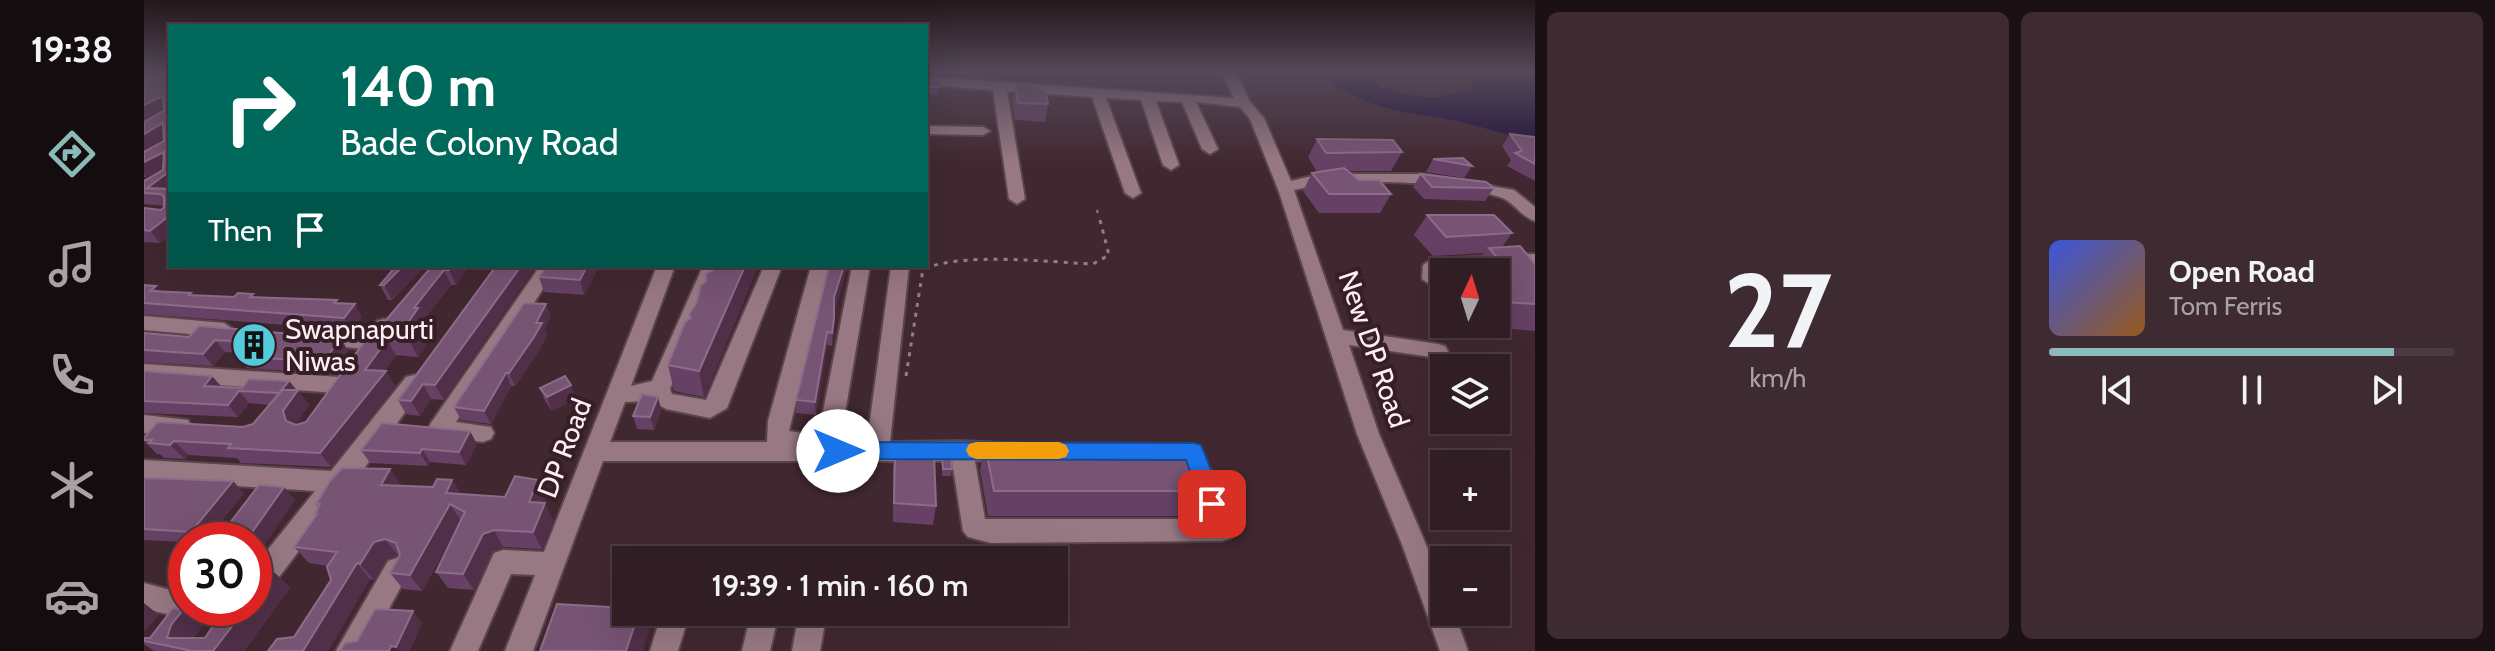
<!DOCTYPE html>
<html lang="en">
<head>
<meta charset="utf-8">
<style>
  :root { --surface:#311e24; --page:#3d2b31; --text:#f1f3f6; --muted:#a8a2a6; --line:#4c3c41; --accent:#8bbbb9 }
  body { margin:0; font-family:Cabin,sans-serif; background:var(--page); color:var(--text); height:100vh; display:flex; flex-direction:column; font-size:30px; white-space:nowrap }
  * { box-sizing:border-box; margin:0 }
  p { font-size:26px; color:var(--muted) }
  .icon { flex:none; width:44px; height:44px; fill:none; stroke:currentColor; stroke-width:2; stroke-linecap:round; stroke-linejoin:round }
  .map { position:relative; flex:1; overflow:hidden }
  .side { display:flex; flex-direction:column; gap:12px; padding:12px; background:#1b1014; width:960px }
  .side>* { flex:none }
  .hud { position:absolute; left:24px; top:24px; width:760px; height:244px; border-radius:0px; box-shadow:0 8px 32px #0002,0 0 0 2px var(--line); background:#00695c; color:#fff; overflow:hidden }
  .needle { width:52px; rotate:4deg }
  .fabs { position:absolute; left:1286px; top:258px; display:grid; gap:16px }
  .fabs a { display:grid; place-items:center; width:80px; height:80px; border-radius:0px; background:var(--surface); box-shadow:0 8px 32px #0002,0 0 0 2px var(--line); font-size:40px }
  .speed { position:absolute; left:24px; top:522px; display:flex; gap:16px; font-size:40px; font-weight:700; text-align:center }
  .speed>* { display:grid; place-content:center; width:104px; height:104px; border-radius:50%; background:var(--surface); box-shadow:0 8px 32px #0002,0 0 0 2px var(--line); line-height:1 }
  .speed .limit { border:12px solid #d22; background:#fff; color:#111 }
  .pin { position:absolute; display:grid; place-items:center; width:68px; height:68px; color:#fff; margin:-34px; border-radius:16px; box-shadow:0 4px 12px #0006 }
  .me { position:absolute; width:88px; margin:-44px; rotate:90deg; stroke-linejoin:round; filter:drop-shadow(0 0 6px #0008) }
  .turn { display:flex; align-items:center; gap:28px; height:168px; padding:0 40px; font-size:36px }
  .turn .icon { width:104px; height:104px; stroke-width:2.5 }
  .turn b { display:block; font-size:56px; line-height:68px }
  .then { display:flex; align-items:center; height:76px; padding:0 40px; background:#0003; gap:16px; font-size:30px }
  .side .tile { flex:1; display:flex; flex-direction:column; justify-content:center; gap:12px; min-width:0; padding:0 28px; border-radius:12px; background:var(--page) }
  .side .dial { align-items:center; gap:0 }
  .dial b { font-size:104px; line-height:1 }
  .song { display:flex; align-items:center; gap:24px }
  .cover { width:96px; height:96px; border-radius:12px; background:linear-gradient(135deg,hsl(230 70% 55%),hsl(30 70% 35%)) }
  .played { height:8px; border-radius:4px; background:linear-gradient(90deg,var(--accent) 85%,var(--line) 85%) }
  .keys { display:flex; justify-content:space-around; direction:ltr }
  .side .tiles { flex:1; display:grid; gap:12px; grid-template-columns:repeat(2,1fr) }
  .trip { position:absolute; left:468px; top:546px; width:456px; height:80px; border-radius:0px; background:var(--surface); box-shadow:0 8px 32px #0002,0 0 0 2px var(--line); font-weight:600; line-height:80px; text-align:center }
  main { display:flex; flex:1; min-height:0 }
  .tab-bar { display:flex; flex-direction:column; width:144px; justify-content:space-around; align-items:center; background:#140c0e; color:var(--muted) }
  .tab-bar .icon { width:56px; height:56px }
  .tab-bar .active { color:var(--accent) }
  .tab-bar b { font-size:36px; color:var(--text) }
  .map>svg:first-child { display:block }
</style>
</head>
<body>
<main>
<nav class="tab-bar">
<b>19:38</b>
<svg class="icon active" aria-label="directions" viewBox="0 0 24 24"><path d="M12 3l9 9-9 9-9-9zM9 14v-3h6M13 9l2 2-2 2"/></svg>
<svg class="icon" aria-label="music" viewBox="0 0 24 24"><path d="M9 18V5l10-2v13"/><circle cx="6" cy="18" r="3"/><circle cx="16" cy="16" r="3"/></svg>
<svg class="icon" aria-label="phone" viewBox="0 0 24 24"><path d="M5 4h4l2 5-3 2q2 4 5 5l2-3 5 2v4C11 20 4 13 5 4z"/></svg>
<svg class="icon" aria-label="climate" viewBox="0 0 24 24"><path d="M12 3v18M4 7l16 10M4 17L20 7"/></svg>
<svg class="icon" aria-label="car" viewBox="0 0 24 24"><path d="M5 17H2v-5l4-1 3-4h7l3 4 3 1v5h-3M9 17h6M6 11h13"/><circle cx="7" cy="17" r="2"/><circle cx="17" cy="17" r="2"/></svg>
</nav>
<div class="map">
<svg width="1391" height="651" viewBox="0 0 1391 651">
  <rect width="100%" height="100%" fill="#412830"/>
  <!-- water -->
  <path fill="#21103b" d="M1177,72H1218L1238,88L1271,96L1293,98L1327,89V81L1318,80L1308,72H1379L1391,77V143C1365,135 1339,127 1313,121C1265,112 1212,110 1177,72Z"/>
  <g fill="none" stroke-linecap="round" stroke-linejoin="round">
    <!-- minor casing -->
    <g stroke="#5b454c" stroke-width="4">
      <g id="minor">
        <path d="M1078,72H1092L1106,102L1120,118L1147,181L1176,174H1277L1370,190L1391,207V221C1377,217 1369,201 1356,197C1301,180 1205,177 1150,190L1199,330L1294,344L1301,346L1304,351L1301,356L1294,358L1205,345L1235,434L1300,587V612H1310L1324,651H1296L1259,547L1213,434L1135,192L1106,119L1096,107L1052,102L1074,149L1066,154L1058,149L1038,102L1012,101L1035,165L1027,170L1019,165L997,100L962,98L997,193L989,198L981,193L948,97L863,91L881,199L873,204L865,199L849,90L782,85V77L1090,98Z"/>
        <path d="M0,74L26,77V82H0Z"/>
        <path d="M782,126L839,127L846,131L839,135L782,134Z"/>
        <path d="M1391,254V266L1297,270L1294,283L1287,285L1278,279L1279,265L1288,259Z"/>
        <path d="M396,266H414L312,422L347,427L350,433L347,439L339,442L287,435L284,429L287,423Z"/>
        <path d="M513,266H531L487,386L508,381L559,266H577L526,389L528,394L562,400L620,266H638L583,408L566,418L522,409L508,401L481,402L466,442H623L624,421L667,266H685L645,431L665,434L668,442H673L708,266H726L697,437L704,442H723L747,266H765L746,442L818,441L875,444L879,451L875,458L831,461L841,519H1061L1046,475L1050,468L1058,465L1066,468L1091,530L1087,538L1078,541L847,543L824,537L819,531L808,461H459L389,651H361L391,575L367,574L334,651H306L350,553L359,550L400,552Z"/>
        <path d="M0,316L80,323L90,330L80,337L0,330Z"/>
        <path d="M240,319L250,326L232,347L225,349L171,345L164,343L161,338L164,333L171,331L220,334L233,321Z"/>
        <path d="M0,364L195,377L203,379L206,385L203,391L195,393L0,380Z"/>
        <path d="M270,375L278,377L281,383L278,389L205,489L200,491L120,597L110,601V567L171,491L0,480V460L187,471L262,377Z"/>
        <path d="M0,415L44,420L47,426L44,432L36,435L0,433Z"/>
        <path d="M559,548L581,552L585,560H546L550,552Z"/>
        <path d="M253,558L262,561L266,570L222,651H192L244,561Z"/>
        <path d="M0,583L38,593L42,602L38,611L28,615L0,609Z"/>
        <path d="M518,612H546L534,651H506Z"/>
        <path d="M607,612H635L626,651H598Z"/>
        <path d="M655,612H683L676,651H648Z"/>
      </g>
    </g>
    <!-- path-far1 -->
    <path stroke="#947f86" stroke-width="2" stroke-dasharray="3 5" stroke-linecap="butt" d="M953,210L955,218"/>
    <!-- path -->
    <path stroke="#947f86" stroke-width="3" stroke-dasharray="4 6" stroke-linecap="butt" d="M762,376L779,269C821,252 903,262 949,264L965,255L955,216"/>
    <!-- minor -->
    <use href="#minor" fill="#987983" fill-rule="evenodd"/>
  </g>
  <!-- wall -->
  <g fill="#664165">
    <path d="M0,72H26V235L16,243L0,242V208L17,210L20,206L0,204V181L19,169L2,177H0V152L20,141L19,139L0,151V122L20,111L0,120V84L16,76L10,77L0,76Z"/>
    <path d="M782,79L795,87V95H782Z"/>
    <path d="M871,84L891,88L904,104L901,122L871,120L868,101Z"/>
    <path d="M1366,134L1391,137V181L1363,166L1367,160L1358,146Z"/>
    <path d="M1173,139L1258,152L1247,171H1204L1215,180L1247,194L1236,213H1175L1159,191L1168,173L1173,172L1164,157Z"/>
    <path d="M1289,159L1328,166L1320,178L1282,172Z"/>
    <path d="M1277,174L1350,188L1341,201L1280,199L1269,187Z"/>
    <path d="M1283,215L1368,233L1358,247L1391,264V331L1339,326L1338,324H1352V272H1327L1340,253L1289,256L1270,235Z"/>
    <path d="M252,266H281L248,300H244L236,285Z"/>
    <path d="M288,266H325L312,285H307L280,319L282,323L275,333L282,346L274,357L252,355L240,371H242L251,386L187,467L97,463L93,458L44,455L41,459L20,458L16,454H13L0,441V438L99,427L109,424L125,405L105,403L94,417L0,413V371L68,376L77,386L98,388L145,381L165,405L151,425L162,422L238,325Z"/>
    <path d="M352,266L300,400L287,399L276,416L262,414L254,400Z"/>
    <path d="M566,266H614L560,397L530,391L524,365L546,319L545,314L552,304L567,271Z"/>
    <path d="M455,267L440,295L400,292L395,277Z"/>
    <path d="M0,285L16,291L47,293L48,295L111,297L195,304L218,317L208,330L0,314Z"/>
    <path d="M691,310L690,331L688,346L683,345L672,415L652,413V400Z"/>
    <path d="M407,317L400,329L403,336L395,350L371,386H367L347,424L317,420L310,407Z"/>
    <path d="M0,333L204,351L188,374L103,368L94,356L96,353L81,352L69,366L0,362Z"/>
    <path d="M396,388L432,398L408,411L401,401Z"/>
    <path d="M514,397L517,410L510,430L493,429L489,416Z"/>
    <path d="M333,444L322,465L286,462L284,466L226,463L217,450Z"/>
    <path d="M841,445L1072,491L1057,516H844L836,470Z"/>
    <path d="M751,452L792,506L789,525L749,522V471Z"/>
    <path d="M798,458L808,469L807,476H798Z"/>
    <path d="M246,469L257,486L289,487L308,480L317,494L361,497L394,480L402,497L399,503L409,520L398,549L359,547L349,550L330,590L304,588L292,572L316,523L278,591L259,589L246,573L256,556L254,555L243,558L230,580L226,579L184,651H159L150,637L187,580L184,566L165,563L150,547L172,515L171,514L174,507L172,504Z"/>
    <path d="M0,478L100,493L62,540H42V542L0,540Z"/>
    <path d="M130,572L146,588L100,651H10L0,644V638L59,625L49,638H61Z"/>
  </g>
  <!-- shaded-wall -->
  <g fill="#512f49">
    <path d="M6,72H24L26,74L10,77Z"/>
    <path d="M19,96L26,107L0,120V105Z"/>
    <path d="M19,123L26,135L0,151V134Z"/>
    <path d="M20,152L26,165L2,177L0,174V162Z"/>
    <path d="M26,171V189L17,194L3,188Z"/>
    <path d="M26,215V235L16,243L6,231Z"/>
    <path d="M259,266H281L248,300L240,285Z"/>
    <path d="M308,266H325L312,285L305,270Z"/>
    <path d="M377,266H392L300,400L291,385Z"/>
    <path d="M443,266L455,267L440,295L436,280Z"/>
    <path d="M601,266H614L560,397L555,371Z"/>
    <path d="M700,266H704L691,310L690,297Z"/>
    <path d="M300,270L307,285L280,319L282,323L275,333L282,346L274,357L259,330L270,308Z"/>
    <path d="M211,304L218,317L208,330L200,318Z"/>
    <path d="M402,304L407,317L400,329L403,336L395,350L371,386L365,373Z"/>
    <path d="M690,318V331L688,346V333Z"/>
    <path d="M683,332V345L672,415L671,402Z"/>
    <path d="M197,338L204,351L188,374L179,362Z"/>
    <path d="M71,340L81,352L69,366L59,354Z"/>
    <path d="M243,340L252,355L231,385L221,370Z"/>
    <path d="M242,371L251,386L187,467L176,453Z"/>
    <path d="M362,373L367,386L347,424L340,411Z"/>
    <path d="M68,376L78,388L60,386Z"/>
    <path d="M145,381L165,405L151,426L142,421L136,394Z"/>
    <path d="M279,384L287,399L276,416L267,401Z"/>
    <path d="M427,385L432,398L408,411L403,397Z"/>
    <path d="M95,391L105,403L94,417L84,405Z"/>
    <path d="M514,397L517,410L510,430L506,417Z"/>
    <path d="M326,431L333,444L322,465L315,452Z"/>
    <path d="M30,441L44,455L41,459L26,445Z"/>
    <path d="M278,449L286,462L284,466L276,453Z"/>
    <path d="M246,469L258,486L237,485Z"/>
    <path d="M308,480L318,497L302,493Z"/>
    <path d="M394,480L402,497L393,519L385,502Z"/>
    <path d="M89,481L100,493L62,540H56L47,532Z"/>
    <path d="M140,487L151,500L118,549L120,551L110,563V540H106L104,538Z"/>
    <path d="M401,503L409,520L398,549L389,532Z"/>
    <path d="M306,504L317,521L278,591L266,575Z"/>
    <path d="M350,530L359,547L349,550L330,590L319,574L339,534Z"/>
    <path d="M241,539L254,555L243,558L230,580L216,564L230,542Z"/>
    <path d="M213,563L226,579L184,651H159Z"/>
    <path d="M130,572L146,588L100,651H69L102,608H110V598Z"/>
    <path d="M0,603L15,615L0,632Z"/>
    <path d="M39,610L59,625L47,640L23,638L27,625Z"/>
    <path d="M269,611L278,623L266,651H256L252,647Z"/>
    <path d="M495,612H498L505,632L499,651H482Z"/>
  </g>
  <!-- building -->
  <g fill="#775374" stroke="#8c6c88" stroke-width="2">
    <path d="M21,72H26V171L3,188L26,189V215L6,231L0,230V208L17,210L20,207V197L17,194L0,193V181L19,170L20,152L0,162V152L20,141L19,123L0,134V122L20,111L19,96L0,105V84L20,74Z"/>
    <path d="M782,79L795,81V87H782Z"/>
    <path d="M871,84L890,85L891,88L901,89L904,104L874,103Z"/>
    <path d="M1366,134L1391,137V164L1371,153L1378,151Z"/>
    <path d="M1173,139L1249,140L1258,152L1182,153Z"/>
    <path d="M1319,158L1328,166L1289,159Z"/>
    <path d="M1200,168L1215,180H1235L1247,194H1185L1168,173Z"/>
    <path d="M1277,174L1342,182L1350,188L1288,187Z"/>
    <path d="M1283,215H1350L1368,233L1302,237Z"/>
    <path d="M1376,246L1391,264V304L1359,302L1352,292V272H1338L1337,271L1366,273L1345,248Z"/>
    <path d="M252,266H259L240,285H236Z"/>
    <path d="M288,266H308L305,270H300L270,308H274L259,330L274,331L266,342L243,340L221,370L242,371L176,453L84,448L87,444L30,441L26,445L5,443L8,440H0V438L13,422L99,427L109,424L138,390H154L139,411L142,421L152,425L162,422L226,334L238,325Z"/>
    <path d="M352,266H377L291,385L279,384L267,401L254,400Z"/>
    <path d="M403,266H443L436,280L395,277Z"/>
    <path d="M566,266H601L555,371L524,365L541,322L547,318L545,314L552,304L557,285L562,282V274L569,270Z"/>
    <path d="M685,266H700L690,297V318L688,333L683,332L671,402L652,400Z"/>
    <path d="M0,285L12,286L6,291L47,293L45,295L90,297L94,293L109,294L106,297L193,300L190,303L211,304L200,318L0,303Z"/>
    <path d="M380,303L402,304L392,323H398L390,337L365,373H362L340,411L310,407Z"/>
    <path d="M55,326L197,338L179,362L94,356L106,342L71,340L59,354L0,350V333L45,337Z"/>
    <path d="M0,371L68,376L60,386L98,388L105,379L145,381L135,393L95,391L84,405L0,401Z"/>
    <path d="M421,376L427,385L403,397L396,388Z"/>
    <path d="M498,394L514,397L506,417L489,416Z"/>
    <path d="M238,423L326,431L315,452L278,449L276,453L217,450Z"/>
    <path d="M841,445L1056,446L1072,491H850Z"/>
    <path d="M751,452L790,454L792,506L750,503Z"/>
    <path d="M798,458H807L808,469H799Z"/>
    <path d="M198,468L246,469L237,485L289,487L293,479L308,480L302,493L361,497L371,476L394,480L385,502L401,503L389,532L350,530L339,534L319,574L292,572L321,512L306,504L266,575L246,573L256,555L252,543L241,539L230,542L216,564L213,563L159,651H124L133,639L150,637L187,580L183,567L193,552L150,547L173,514H171L176,504H172L186,481Z"/>
    <path d="M0,478L89,481L47,532L0,529Z"/>
    <path d="M115,485L140,487L104,538L108,539L107,540H82L88,533L79,532Z"/>
    <path d="M116,569L130,572L110,598V577Z"/>
    <path d="M413,604L482,608V612H495L482,651H396Z"/>
    <path d="M29,608L39,610L27,625L23,638H61L81,608H102L69,651H43L44,650L0,641V638H6Z"/>
    <path d="M231,609L269,611L252,647L247,646L245,651H196L201,643L213,641Z"/>
  </g>
  <!-- sky -->
  <linearGradient id="sky" x2="0" y2="1"><stop stop-color="#24161a"/><stop offset="0.44" stop-color="#544859"/><stop offset="1" stop-color="#544859" stop-opacity="0"/></linearGradient>
  <rect width="1391" height="163" fill="url(#sky)"/>
  <!-- route -->
  <path fill="#1a73e8" stroke="#114b97" stroke-width="2" d="M694,442L1050,443L1057,445L1060,452L1080,504L1076,511L1068,514L1060,511L1042,460L694,459L686,457L683,451L686,445Z"/>
  <!-- slow -->
  <path fill="#f59e0b" d="M832,442H915L922,445L925,451L922,457L915,459H832L825,456L822,450L825,444Z"/>
  <!-- icons -->
  <defs>
    <g id="building-disc" transform="scale(2.3)"><circle r="9.5" fill="#53cbda" stroke="#361e26"/><path d="M-4-6H4V6H1V3H-1V6H-4ZM-2.5-4.3h1.7v1.8h-1.7ZM.8-4.3h1.7v1.8H.8ZM-2.5-1h1.7V.8h-1.7ZM.8-1h1.7V.8H.8Z" fill="#111"/></g>
  </defs>
  <g fill-rule="evenodd">
    <use href="#building-disc" x="110" y="345"/>
  </g>
  <g text-anchor="middle" dominant-baseline="central" stroke-width="8" stroke-linejoin="round" paint-order="stroke">
    <!-- poi labels -->
    <g font-size="28" fill="#feedf2" stroke="#361e26" text-anchor="start">
      <text x="141" y="329">Swapnapurti<tspan x="141" dy="32">Niwas</tspan></text>
    </g>
    <!-- street labels -->
    <g font-size="28" fill="#feedf2" stroke="#361e26">
      <text transform="translate(1230 349) rotate(71)">New DP Road</text>
      <text transform="translate(420 448) rotate(-69)">DP Road</text>
    </g>
  </g>
</svg>
<div class="fabs">
<a><svg class="needle" viewBox="-14 -14 28 28"><path d="M0-13l5 13h-10z" fill="#e53935"/><path d="M0 13l5-13h-10z" fill="#a8a2a6"/></svg></a>
<a><svg class="icon" aria-label="layers" viewBox="0 0 24 24"><path d="M12 4l9 5-9 5-9-5zM3 14l9 5 9-5"/></svg></a>
<a>+</a>
<a>−</a>
</div>
<div class="speed"><div class="limit">30</div></div>
<div class="pin" style="left:1068px;top:504px;background:#d93025"><svg class="icon" aria-label="arrive" viewBox="0 0 24 24"><path d="M6 21V4h12l-3 4 3 4H6"/></svg></div>
<svg class="me" style="left:694px;top:451px" viewBox="-20 -20 40 40"><circle r="19" fill="#fff"/><path d="M0-13L10 11 0 6-10 11z" fill="#1a73e8"/></svg>
<div class="trip">19:39 · 1 min · 160 m</div>
<div class="hud">
<div class="turn"><svg class="icon" aria-label="right" viewBox="0 0 24 24"><path d="M7 20v-9h11M14 6l5 5-5 5"/></svg><div><b>140 m</b>Bade Colony Road</div></div>
<div class="then">Then<svg class="icon" aria-label="arrive" viewBox="0 0 24 24"><path d="M6 21V4h12l-3 4 3 4H6"/></svg></div>
</div>
</div>
<section class="side">
<div class="tiles">
<div class="tile dial"><b>27</b><p>km/h</p></div>
<div class="tile">
<div class="song"><i class="cover"></i><div><b>Open Road</b><p>Tom Ferris</p></div></div>
<div class="played"></div>
<div class="keys"><svg class="icon" aria-label="previous" viewBox="0 0 24 24"><path d="M18 5L8 12l10 7zM5 5v14"/></svg><svg class="icon" aria-label="pause" viewBox="0 0 24 24"><path d="M8 5v14M16 5v14"/></svg><svg class="icon" aria-label="next" viewBox="0 0 24 24"><path d="M6 5l10 7-10 7zM19 5v14"/></svg></div>
</div>
</div>
</section>
</main>
</body>
</html>
